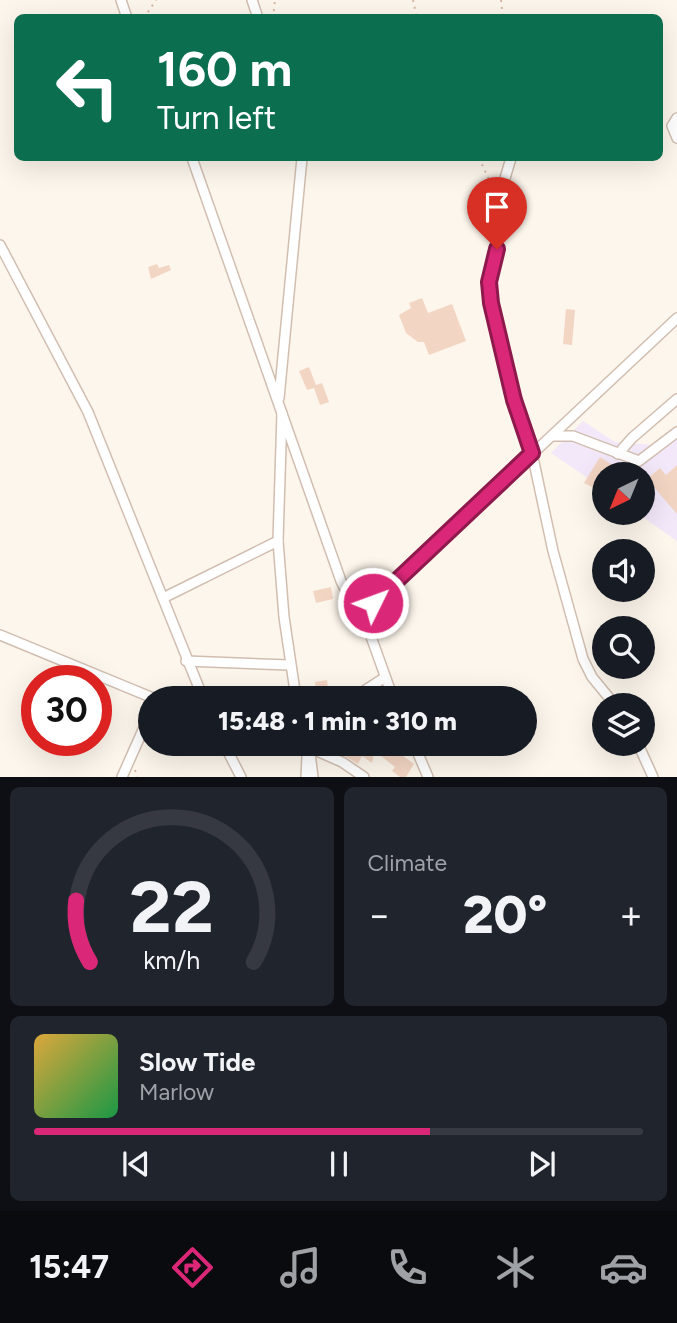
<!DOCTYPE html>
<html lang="en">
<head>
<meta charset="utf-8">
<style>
  :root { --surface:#171b24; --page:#20242c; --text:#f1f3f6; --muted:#9ea1a6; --line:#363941; --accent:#db2777 }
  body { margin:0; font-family:Figtree,sans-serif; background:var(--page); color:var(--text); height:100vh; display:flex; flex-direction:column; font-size:26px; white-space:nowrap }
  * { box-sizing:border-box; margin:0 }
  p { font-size:23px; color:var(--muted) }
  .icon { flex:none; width:38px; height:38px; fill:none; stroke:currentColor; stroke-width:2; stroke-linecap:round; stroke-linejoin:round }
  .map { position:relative; height:777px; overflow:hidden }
  .sheet { display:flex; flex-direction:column; gap:10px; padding:10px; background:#0d0f14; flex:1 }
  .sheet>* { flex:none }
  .guide { position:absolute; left:14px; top:14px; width:649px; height:147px; border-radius:10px; box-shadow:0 7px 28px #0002; background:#0b6e4f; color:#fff; overflow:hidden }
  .needle { width:46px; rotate:223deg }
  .fabs { position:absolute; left:592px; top:462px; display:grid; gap:14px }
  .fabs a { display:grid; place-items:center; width:63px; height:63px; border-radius:50%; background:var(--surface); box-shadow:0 7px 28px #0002; font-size:35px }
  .speed { position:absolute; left:21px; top:665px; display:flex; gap:14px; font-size:35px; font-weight:700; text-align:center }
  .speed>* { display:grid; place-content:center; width:91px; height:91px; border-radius:50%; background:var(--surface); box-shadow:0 7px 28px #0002; line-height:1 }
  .speed .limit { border:10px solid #d22; background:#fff; color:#111 }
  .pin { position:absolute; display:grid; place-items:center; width:60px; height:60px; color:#fff; margin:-72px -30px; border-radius:50% 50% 50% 0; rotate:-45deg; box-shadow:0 0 7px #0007 }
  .pin .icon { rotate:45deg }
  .me { position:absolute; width:77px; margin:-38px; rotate:48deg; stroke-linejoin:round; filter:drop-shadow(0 0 5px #0008) }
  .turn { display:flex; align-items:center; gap:24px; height:147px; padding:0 28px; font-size:32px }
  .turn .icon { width:91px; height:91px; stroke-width:2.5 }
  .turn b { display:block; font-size:49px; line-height:60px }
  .big { font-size:52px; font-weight:800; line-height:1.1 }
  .sheet .widget { flex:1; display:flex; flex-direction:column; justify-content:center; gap:10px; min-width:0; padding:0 24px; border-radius:10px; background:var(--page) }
  .sheet .dial { align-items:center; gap:0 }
  .dial svg { height:182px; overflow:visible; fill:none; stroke:var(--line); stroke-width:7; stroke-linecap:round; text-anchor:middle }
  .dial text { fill:var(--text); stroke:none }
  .song { display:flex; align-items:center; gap:21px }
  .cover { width:84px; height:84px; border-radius:10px; background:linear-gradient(135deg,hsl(40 70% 55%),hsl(140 70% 35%)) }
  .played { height:7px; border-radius:4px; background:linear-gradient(90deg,var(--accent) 65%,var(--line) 65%) }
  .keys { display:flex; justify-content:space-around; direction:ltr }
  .heat { display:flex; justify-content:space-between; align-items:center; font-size:38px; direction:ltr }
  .sheet .tiles { flex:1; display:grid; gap:10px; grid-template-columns:1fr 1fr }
  .widget:last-child { grid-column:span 2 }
  .trip { position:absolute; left:138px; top:686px; width:399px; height:70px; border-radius:35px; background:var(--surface); box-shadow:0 7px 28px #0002; font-weight:800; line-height:70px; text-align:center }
  .dock { display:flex; height:112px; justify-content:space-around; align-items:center; background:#090b0e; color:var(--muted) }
  .dock .icon { width:49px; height:49px }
  .dock .current { color:var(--accent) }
  .dock b { font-size:32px; color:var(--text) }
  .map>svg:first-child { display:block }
</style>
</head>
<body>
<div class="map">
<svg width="677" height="777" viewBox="0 0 677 777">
  <rect width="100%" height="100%" fill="#fdf6ec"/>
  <!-- education -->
  <path fill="#f3e8fa" d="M583,421L615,442L668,446L677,438V541L637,513H642V474H604V489L551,453Z"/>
  <!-- building -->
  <g fill="#f3d5c3">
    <path d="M157,264L159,268L169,265L171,270L151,279L148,267Z"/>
    <path d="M422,298L428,313L452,304L466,341L429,355L424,342H418L406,333L399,315L411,308L409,303Z"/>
    <path d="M566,309L575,310L572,345L563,344Z"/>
    <path d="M309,367L316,385L322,383L329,402L320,405L314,388L307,390L299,371Z"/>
    <path d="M600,457L627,474H604V478L599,475L592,487L584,483Z"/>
    <path d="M677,465V514L647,479L660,468L666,475Z"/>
    <path d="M331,587L333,599L316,603L313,591Z"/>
    <path d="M327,680L329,698H313L310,692L316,690L315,682Z"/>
    <path d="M363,744H376L372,763L362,756L358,764L343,755L348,745L362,753Z"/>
    <path d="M390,744H407L399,753L414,764L406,777H400L392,771L395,767L381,756Z"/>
  </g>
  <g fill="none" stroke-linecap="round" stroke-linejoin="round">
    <!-- minor casing -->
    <g stroke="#d1beb0" stroke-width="12">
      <g id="minor">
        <path d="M121,0L127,18"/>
        <path d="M252,0L258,18"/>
        <path d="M677,118L672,126L677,138"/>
        <path d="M192,158L341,581L349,597L360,606H367L381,596L677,318"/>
        <path d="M511,158L498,202L497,249L489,282L491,303L514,400L532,453L553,551L583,659L592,677L615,705"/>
        <path d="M0,245L88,412L203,698"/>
        <path d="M279,398L302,158"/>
        <path d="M282,413L278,541L284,617L296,698"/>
        <path d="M552,436H573L639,461L677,432"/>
        <path d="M618,454L632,438L677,399"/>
        <path d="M163,598L278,541"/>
        <path d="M360,606L393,698"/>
        <path d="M0,635L153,698"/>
        <path d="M186,661L289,665"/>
        <path d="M353,698L384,678"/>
        <path d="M224,744L241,777"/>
        <path d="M414,744L428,777"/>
        <path d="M638,744L653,777"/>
        <path d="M309,745L313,777"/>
        <path d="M310,748L342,762L364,777"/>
        <path d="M122,777L150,714"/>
        <path d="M306,777L307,756"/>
      </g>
    </g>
    <!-- path -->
    <g stroke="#d9b8a5" stroke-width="2" stroke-dasharray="2 5" stroke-linecap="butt">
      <path d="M413,0L417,18"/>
      <path d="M501,0L503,18"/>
      <path d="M144,18L156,0"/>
      <path d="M273,18L275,0"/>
      <path d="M479,158L493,188"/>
      <path d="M135,770L137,777"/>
    </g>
    <!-- minor -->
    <use href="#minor" stroke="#fff" stroke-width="9"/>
  </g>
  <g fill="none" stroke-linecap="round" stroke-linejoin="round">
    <!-- route casing -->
    <g stroke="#8e194d" stroke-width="18">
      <path id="route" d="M373,603L532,453L514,400L491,303L489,282L497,249"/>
    </g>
    <!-- route -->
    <use href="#route" stroke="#db2777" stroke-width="12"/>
  </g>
</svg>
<div class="fabs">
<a><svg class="needle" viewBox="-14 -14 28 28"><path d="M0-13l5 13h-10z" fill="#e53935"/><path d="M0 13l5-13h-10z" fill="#9ea1a6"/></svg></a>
<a><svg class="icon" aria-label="sound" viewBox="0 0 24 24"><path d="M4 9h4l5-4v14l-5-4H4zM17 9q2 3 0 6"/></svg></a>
<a><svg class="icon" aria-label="search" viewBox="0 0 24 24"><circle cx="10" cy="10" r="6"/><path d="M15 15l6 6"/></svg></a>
<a><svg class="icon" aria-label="layers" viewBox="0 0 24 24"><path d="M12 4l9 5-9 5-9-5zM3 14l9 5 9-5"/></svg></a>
</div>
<div class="speed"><div class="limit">30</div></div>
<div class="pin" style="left:497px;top:249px;background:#d93025"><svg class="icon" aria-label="arrive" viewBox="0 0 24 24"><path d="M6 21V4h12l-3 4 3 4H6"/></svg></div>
<svg class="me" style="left:373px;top:603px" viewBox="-20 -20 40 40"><circle r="17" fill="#db2777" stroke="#fff" stroke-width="3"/><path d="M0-11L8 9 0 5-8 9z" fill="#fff"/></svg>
<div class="trip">15:48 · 1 min · 310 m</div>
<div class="guide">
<div class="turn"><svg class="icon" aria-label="left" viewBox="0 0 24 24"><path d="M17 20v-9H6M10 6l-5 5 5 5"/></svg><div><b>160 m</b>Turn left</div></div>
</div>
</div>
<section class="sheet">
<div class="tiles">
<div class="widget dial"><svg viewBox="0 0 100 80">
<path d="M14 69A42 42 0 1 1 86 69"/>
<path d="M14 69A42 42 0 0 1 8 42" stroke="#db2777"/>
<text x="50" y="56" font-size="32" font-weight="700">22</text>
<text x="50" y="72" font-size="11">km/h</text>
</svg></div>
<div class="widget"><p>Climate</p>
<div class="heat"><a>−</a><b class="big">20°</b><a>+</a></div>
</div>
<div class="widget">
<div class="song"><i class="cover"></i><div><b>Slow Tide</b><p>Marlow</p></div></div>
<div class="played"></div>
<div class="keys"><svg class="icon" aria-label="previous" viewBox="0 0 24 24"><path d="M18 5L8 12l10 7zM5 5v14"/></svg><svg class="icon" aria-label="pause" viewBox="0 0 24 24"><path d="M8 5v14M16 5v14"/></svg><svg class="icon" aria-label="next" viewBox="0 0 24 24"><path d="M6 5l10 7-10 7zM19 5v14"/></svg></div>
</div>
</div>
</section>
<nav class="dock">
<b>15:47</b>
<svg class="icon current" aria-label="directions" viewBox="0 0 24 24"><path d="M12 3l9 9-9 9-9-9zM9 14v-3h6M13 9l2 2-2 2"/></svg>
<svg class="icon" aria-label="music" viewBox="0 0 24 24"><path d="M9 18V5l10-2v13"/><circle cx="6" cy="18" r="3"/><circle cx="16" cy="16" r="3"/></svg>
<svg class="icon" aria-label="phone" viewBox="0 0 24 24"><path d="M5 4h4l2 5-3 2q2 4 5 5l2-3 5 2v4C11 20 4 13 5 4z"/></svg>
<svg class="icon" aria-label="climate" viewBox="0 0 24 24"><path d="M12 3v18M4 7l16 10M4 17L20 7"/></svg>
<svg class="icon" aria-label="car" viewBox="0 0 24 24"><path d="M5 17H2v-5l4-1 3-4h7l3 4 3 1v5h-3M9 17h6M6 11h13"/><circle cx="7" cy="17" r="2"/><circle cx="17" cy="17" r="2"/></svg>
</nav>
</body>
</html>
